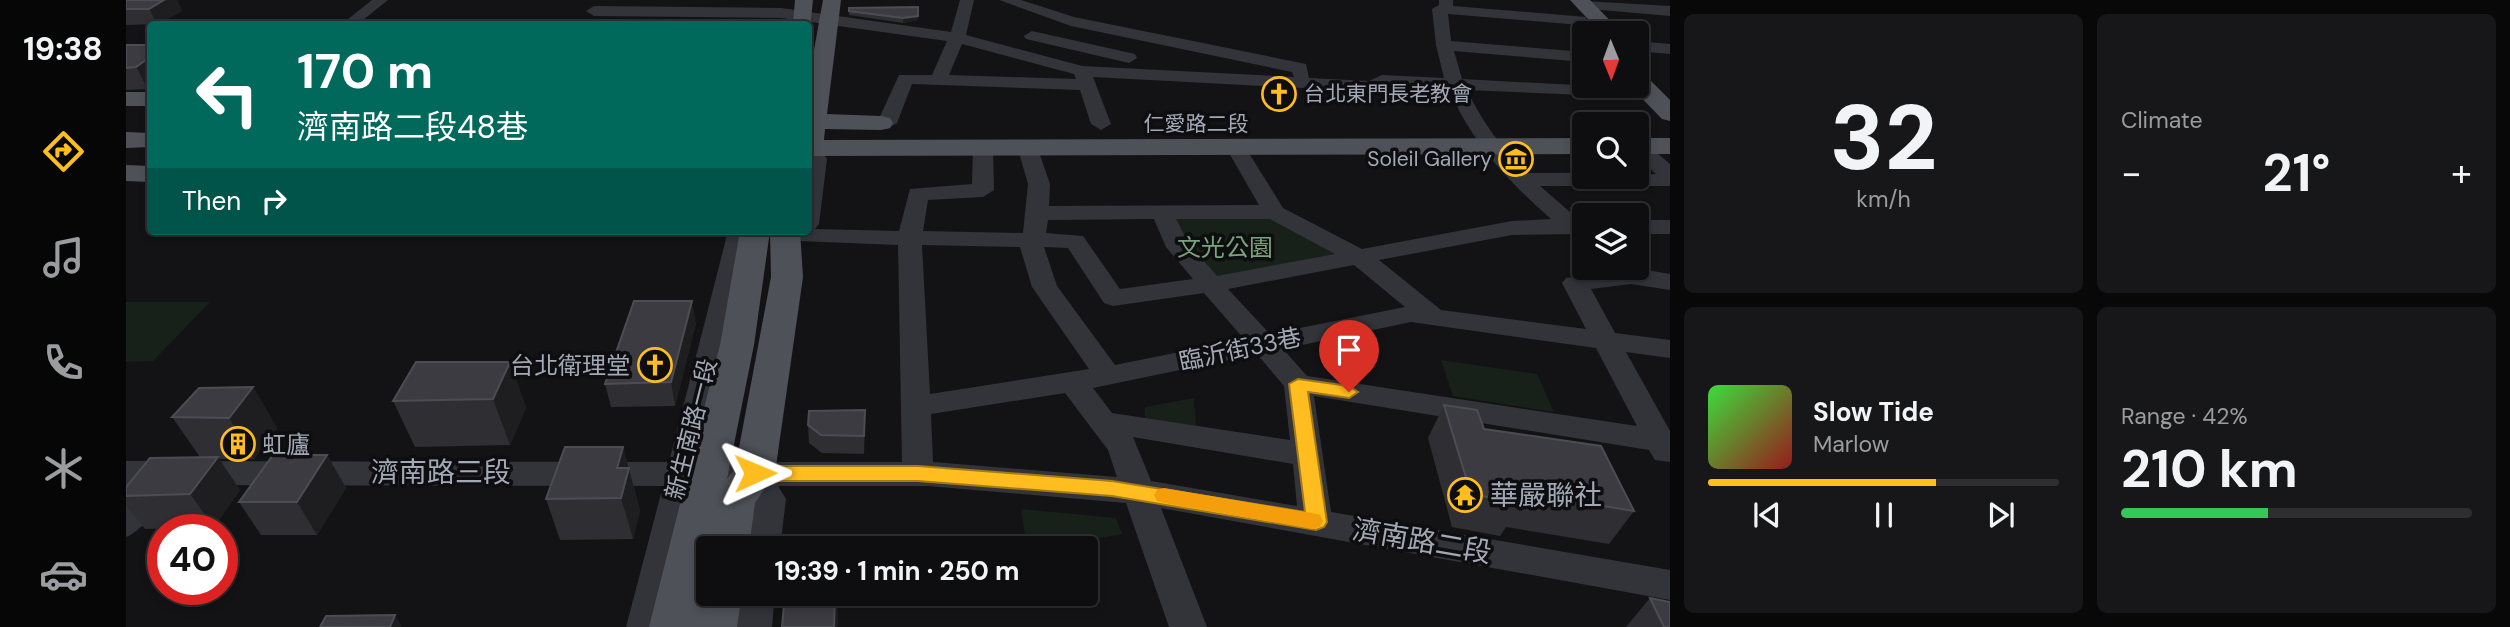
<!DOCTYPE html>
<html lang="en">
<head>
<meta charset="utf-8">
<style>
  :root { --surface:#0e0e10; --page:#171719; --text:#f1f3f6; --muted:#9b9c9f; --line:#2e2e30; --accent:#ffbd20 }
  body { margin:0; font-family:"DM Sans","Noto Sans TC",sans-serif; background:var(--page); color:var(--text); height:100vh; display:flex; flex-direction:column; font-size:26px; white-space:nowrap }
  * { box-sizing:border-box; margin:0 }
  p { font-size:23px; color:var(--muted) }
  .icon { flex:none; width:38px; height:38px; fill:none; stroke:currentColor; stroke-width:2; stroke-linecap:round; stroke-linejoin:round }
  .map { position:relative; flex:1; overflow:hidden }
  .drawer { display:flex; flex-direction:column; gap:14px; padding:14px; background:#080809; width:840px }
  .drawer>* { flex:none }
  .top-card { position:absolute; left:21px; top:21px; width:665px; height:214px; border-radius:7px; box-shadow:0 4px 10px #0003,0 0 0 2px var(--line); background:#00695c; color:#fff; overflow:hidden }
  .needle { width:46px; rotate:179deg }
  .fabs { position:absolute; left:1446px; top:21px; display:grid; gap:14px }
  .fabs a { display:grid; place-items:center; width:77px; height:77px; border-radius:7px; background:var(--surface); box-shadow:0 4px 10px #0003,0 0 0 2px var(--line); font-size:35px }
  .speed { position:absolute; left:21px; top:514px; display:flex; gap:14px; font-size:35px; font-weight:700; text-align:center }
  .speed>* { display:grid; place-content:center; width:91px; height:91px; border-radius:50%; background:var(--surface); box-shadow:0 4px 10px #0003,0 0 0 2px var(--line); line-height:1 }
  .speed .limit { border:10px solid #d22; background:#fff; color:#111 }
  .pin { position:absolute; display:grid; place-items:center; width:60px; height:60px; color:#fff; margin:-72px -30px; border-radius:50% 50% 50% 0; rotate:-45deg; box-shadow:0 0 7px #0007 }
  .pin .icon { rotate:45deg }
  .me { position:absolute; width:77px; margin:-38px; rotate:89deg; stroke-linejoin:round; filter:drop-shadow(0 0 5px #0008) }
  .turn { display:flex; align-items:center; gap:24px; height:147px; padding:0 35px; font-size:32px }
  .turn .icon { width:91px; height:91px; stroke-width:2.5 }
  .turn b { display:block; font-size:49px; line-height:60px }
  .then { display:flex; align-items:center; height:66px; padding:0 35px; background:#0003; gap:14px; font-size:26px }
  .big { font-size:52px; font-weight:700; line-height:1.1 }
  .drawer .tile { flex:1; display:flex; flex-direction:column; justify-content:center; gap:10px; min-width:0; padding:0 24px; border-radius:10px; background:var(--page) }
  .drawer .dial { align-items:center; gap:0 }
  .dial b { font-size:91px; line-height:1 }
  .song { display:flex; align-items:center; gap:21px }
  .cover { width:84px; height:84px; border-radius:10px; background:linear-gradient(135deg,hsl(120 70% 55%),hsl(0 70% 35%)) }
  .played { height:7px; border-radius:4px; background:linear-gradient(90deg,var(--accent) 65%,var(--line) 65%) }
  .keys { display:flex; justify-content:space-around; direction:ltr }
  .heat { display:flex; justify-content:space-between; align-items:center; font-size:38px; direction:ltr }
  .charge { height:10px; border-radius:5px; background:linear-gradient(90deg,#34c759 42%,var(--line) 0) }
  .drawer .tiles { flex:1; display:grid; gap:14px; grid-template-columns:repeat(2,1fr) }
  .trip { position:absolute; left:570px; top:536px; width:402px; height:70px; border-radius:7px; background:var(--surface); box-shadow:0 4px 10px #0003,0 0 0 2px var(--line); font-weight:700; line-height:70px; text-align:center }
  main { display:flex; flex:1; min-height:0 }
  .dock { display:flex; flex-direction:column; width:126px; justify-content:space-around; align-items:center; background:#060606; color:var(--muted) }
  .dock .icon { width:49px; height:49px }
  .dock .current { color:var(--accent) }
  .dock b { font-size:32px; color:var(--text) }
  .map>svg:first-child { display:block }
</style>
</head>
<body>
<main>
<nav class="dock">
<b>19:38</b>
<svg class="icon current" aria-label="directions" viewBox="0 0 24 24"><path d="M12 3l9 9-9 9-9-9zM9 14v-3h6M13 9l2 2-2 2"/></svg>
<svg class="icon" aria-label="music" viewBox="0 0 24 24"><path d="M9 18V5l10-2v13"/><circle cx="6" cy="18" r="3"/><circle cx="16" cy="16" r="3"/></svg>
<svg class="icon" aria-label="phone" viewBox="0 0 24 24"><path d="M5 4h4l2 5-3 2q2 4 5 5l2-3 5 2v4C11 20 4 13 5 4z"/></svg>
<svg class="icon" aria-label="climate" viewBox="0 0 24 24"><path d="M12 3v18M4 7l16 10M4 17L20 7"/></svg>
<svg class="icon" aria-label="car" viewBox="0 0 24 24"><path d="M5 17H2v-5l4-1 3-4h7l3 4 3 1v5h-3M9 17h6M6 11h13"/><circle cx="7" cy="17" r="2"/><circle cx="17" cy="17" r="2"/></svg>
</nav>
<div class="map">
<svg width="1544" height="627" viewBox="0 0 1544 627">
  <rect width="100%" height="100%" fill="#131315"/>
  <!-- green -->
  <g fill="#18201a">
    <path d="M1041,216H1148L1222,257L1086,282Z"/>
    <path d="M0,302H84L27,361L0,362Z"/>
    <path d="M1315,360L1411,374L1428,412L1327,396Z"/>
    <path d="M1068,398L1070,426L1019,419V407Z"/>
    <path d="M895,509L990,518L996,534L919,548H901Z"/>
  </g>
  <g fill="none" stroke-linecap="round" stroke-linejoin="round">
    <!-- minor -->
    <g fill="#33343a" fill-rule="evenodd">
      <path d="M246,0H262L232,24H216Z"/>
      <path d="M834,0H848L840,35L956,66L1168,77L1166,72L945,26L873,0H895L948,17L1180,64L1183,78L1243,81L1256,75L1318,78L1310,45L1306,9L1313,5V0H1327V6L1460,17V23L1455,25L1322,14L1325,41L1458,52V62L1328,51L1336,79L1524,89L1530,90L1533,94L1530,98L1341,90C1356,122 1376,148 1400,173H1458V177L1530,174L1510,156L1511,140L1518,142L1544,164V186H1414L1451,218H1458L1457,234L1386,235L1253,260L1315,310L1460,329L1436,283L1440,278L1485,272L1483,268H1509L1544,274V290L1505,284L1465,289L1489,333L1544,340V358L1500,352L1544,431V462L1529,460L1523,450L1188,396L1205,512L1544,570V600L1035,508L1081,627H1043L1000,503L802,486H652L660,499L654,548H620L626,499L620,486H569L538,627H500L537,486L43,485C44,500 14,532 0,537V499L12,485H0V461L543,462L602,231H626L575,462H776L772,245L673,241L669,236L673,231H682L684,142L691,144L701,159L693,224L689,229L773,231L784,189L846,184L847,146L857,140L867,146L868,190L857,197L802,200L797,231L897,233L902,184L891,146L901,140L911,146L924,184L923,206L1133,205L1099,146L1109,140L1116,142L1157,208L1236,249L1386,221L1425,219C1383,182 1345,142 1323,89L1261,86L1259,91L1253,92L967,77L985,124L975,130L965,124L954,90L786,84L771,123L761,129L751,123L773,75H806L821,41L655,18L468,16L460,11L468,6L655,8L825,32ZM836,44L948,74L950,79L823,75ZM1028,219L1040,247L1067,279L994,289L957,236L920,233L922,220ZM1050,219H1144L1209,254L1091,276L1063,244ZM796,245L894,247L906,287L963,369L804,394ZM918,247L942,248L978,303L987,306L1078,293L1118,339L989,365L931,286ZM1228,265L1279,307L1144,334L1102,289ZM1285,322L1470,348L1511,426L1181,376L1157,349ZM1131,354L1158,386L1164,440L986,413L967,388ZM939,393L982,450L991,477L807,462L805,414ZM1007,437L1167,464L1171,506L1025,481Z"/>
      <path d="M1458,1L1544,6V16L1453,8V2Z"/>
      <path d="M906,31L1009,54L1011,58L1003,63L900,39L898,36Z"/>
      <path d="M1510,41L1544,44V54L1510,51Z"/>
      <rect x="1510" y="220" width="34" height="14"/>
      <path d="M613,593H649L646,627H608Z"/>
    </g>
    <!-- major -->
    <g fill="#4f5159" fill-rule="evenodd">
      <path d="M669,0H687L684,28L682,24H667Z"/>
      <path d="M697,0H715L701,114L755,116L764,118L767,123L764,128L755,130L699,129L698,140L1458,138V154L682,156V83Z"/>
      <path d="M1444,0H1464L1496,33H1475Z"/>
      <path d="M1510,72L1518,74L1544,100V121L1536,119L1504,86H1510Z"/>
      <rect x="0" y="92" width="24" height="14"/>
      <path d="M0,132L24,133V147L0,148Z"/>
      <rect x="1510" y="138" width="34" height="16"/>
      <path d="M0,165L24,166V182L0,181Z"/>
      <path d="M614,231H644L628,345L601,479L609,469L645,277L644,231H674L677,277L649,473L629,503L623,548H583V593H616L611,627H523L594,345Z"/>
    </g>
  </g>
  <!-- wall -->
  <g fill="#2f2e33">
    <path d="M0,0H51L56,11L32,24L0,25Z"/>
    <path d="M723,8L792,20L777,23L723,15Z"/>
    <path d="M0,45L22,89L0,90Z"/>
    <path d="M570,323L549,406L485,407L479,384Z"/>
    <path d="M384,362L400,408L384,445L289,447L267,401Z"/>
    <path d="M127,387L151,428L128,459H93L114,490L88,527L19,529L0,505V487L74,457L46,417Z"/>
    <path d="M1318,405L1358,429L1508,511L1483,544L1380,527L1374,536L1326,527L1302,438Z"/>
    <path d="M682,425L739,428L738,454L696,453L683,443Z"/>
    <path d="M497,447L514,510L507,539L434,540L420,499Z"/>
    <path d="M201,455L220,488L191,535H135L113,502Z"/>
    <path d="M1524,598L1544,627H1500Z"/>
  </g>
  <!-- shaded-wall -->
  <g fill="#1e1e21">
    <path d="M38,0H51L56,11L31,24L23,9Z"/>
    <path d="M792,16V20L777,23V18Z"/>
    <path d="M24,57V88L22,89L10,67Z"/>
    <path d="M566,301L570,323L549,406L545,382Z"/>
    <path d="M384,362L400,408L384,445L367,399Z"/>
    <path d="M127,387L151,428L128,459L103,418Z"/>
    <path d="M739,410V428L738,454V436Z"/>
    <path d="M497,447L514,510L507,539L495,498L491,468Z"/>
    <path d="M201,455L220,488L191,535L171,502Z"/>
    <path d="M92,457L114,490L88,527L64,494Z"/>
    <path d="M709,593H711L712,616V627H708Z"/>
    <path d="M269,615L276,627H264Z"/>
  </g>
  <!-- building -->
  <g fill="#3b3b41" stroke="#4c4c53" stroke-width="2">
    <path d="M0,0H38L23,9H0Z"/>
    <path d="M792,7V16L777,18L723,11V8Z"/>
    <path d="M0,45H24V57L10,67L0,68Z"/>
    <path d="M508,301H566L545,382L479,384Z"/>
    <path d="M290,362H384L367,399L267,401Z"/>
    <path d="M127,387L103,418L46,417L73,388Z"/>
    <path d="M1318,405L1351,410L1358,429L1475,446L1508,511L1391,492L1395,503L1345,494Z"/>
    <path d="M739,410L738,436L695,435L682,425L683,411Z"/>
    <path d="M439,447H497L491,468H503L495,498L420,499Z"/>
    <path d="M147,455H201L171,502H113Z"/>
    <path d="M92,457L64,494L0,496V487L24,458Z"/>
    <path d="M659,593H709L708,627H656Z"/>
    <path d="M1524,598L1544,602V627H1538Z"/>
    <path d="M269,615L264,627H194L200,616Z"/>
  </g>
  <!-- route -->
  <path fill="#ffbd20" stroke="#a67b15" stroke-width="2" d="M1172,379L1223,386L1232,392L1223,398L1182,392L1201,522L1198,527L1190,530L986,496L792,481H629L620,473L629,466H792L986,481L1179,512L1163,384Z"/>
  <!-- slow -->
  <path fill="#f59e0b" d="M1038,488L1186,513L1194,515L1197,521L1194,527L1186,529L1038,503L1031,501L1028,495L1031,490Z"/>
  <!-- icons -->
  <defs>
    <g id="church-ring" transform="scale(1.75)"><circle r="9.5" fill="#0e0e10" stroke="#ffbd20" stroke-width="1.5"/><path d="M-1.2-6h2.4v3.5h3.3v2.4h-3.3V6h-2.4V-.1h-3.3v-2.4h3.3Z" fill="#ffbd20"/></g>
    <g id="museum-ring" transform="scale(1.75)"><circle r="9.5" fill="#0e0e10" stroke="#ffbd20" stroke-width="1.5"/><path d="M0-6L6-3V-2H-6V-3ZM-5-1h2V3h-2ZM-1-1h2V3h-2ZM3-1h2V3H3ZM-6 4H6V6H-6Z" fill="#ffbd20"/></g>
    <g id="building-ring" transform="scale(1.75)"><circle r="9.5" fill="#0e0e10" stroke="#ffbd20" stroke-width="1.5"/><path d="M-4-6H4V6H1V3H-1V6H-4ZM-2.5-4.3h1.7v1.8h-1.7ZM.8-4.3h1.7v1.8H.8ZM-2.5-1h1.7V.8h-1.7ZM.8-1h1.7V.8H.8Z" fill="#ffbd20"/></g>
    <g id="temple-ring" transform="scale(1.75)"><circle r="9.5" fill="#0e0e10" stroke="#ffbd20" stroke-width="1.5"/><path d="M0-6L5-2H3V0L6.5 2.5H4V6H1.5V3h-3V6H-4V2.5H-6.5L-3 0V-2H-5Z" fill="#ffbd20"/></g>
  </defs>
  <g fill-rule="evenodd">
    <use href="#church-ring" x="1153" y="94"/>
    <use href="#museum-ring" x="1390" y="159"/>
    <use href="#church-ring" x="529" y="365"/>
    <use href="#building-ring" x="112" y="444"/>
    <use href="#temple-ring" x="1339" y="495"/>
  </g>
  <g text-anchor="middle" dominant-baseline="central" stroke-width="7" stroke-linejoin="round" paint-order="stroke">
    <!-- far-poi labels -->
    <g font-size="21" fill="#a3a8b6" stroke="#0e0e10" text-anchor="start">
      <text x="1178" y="94">台北東門長老教會</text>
      <text x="1366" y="159" text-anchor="end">Soleil Gallery</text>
    </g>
    <!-- far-street labels -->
    <g font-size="21" fill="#a3a8b6" stroke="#0e0e10">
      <text x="1070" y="124">仁愛路二段</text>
    </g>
    <!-- park labels -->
    <g font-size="24" fill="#78a37c" stroke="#0e0e10">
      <text x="1099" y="247">文光公園</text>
    </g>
    <!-- street labels -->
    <g font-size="24" fill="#a3a8b6" stroke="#0e0e10">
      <text transform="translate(1114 349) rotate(-12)">臨沂街33巷</text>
      <text transform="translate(565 429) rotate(-76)">新生南路一段</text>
    </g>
    <!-- poi labels -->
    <g font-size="24" fill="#a3a8b6" stroke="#0e0e10" text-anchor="end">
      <text x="504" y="365">台北衛理堂</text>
      <text x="136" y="444" text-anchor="start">虹廬</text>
    </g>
    <!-- near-street labels -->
    <g font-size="28" fill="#a3a8b6" stroke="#0e0e10">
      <text x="315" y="472">濟南路三段</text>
      <text transform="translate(1296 541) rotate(10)">濟南路二段</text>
    </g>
    <!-- near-poi labels -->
    <g font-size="28" fill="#a3a8b6" stroke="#0e0e10" text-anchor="start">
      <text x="1364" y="495">華嚴聯社</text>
    </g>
  </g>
</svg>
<div class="fabs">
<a><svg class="needle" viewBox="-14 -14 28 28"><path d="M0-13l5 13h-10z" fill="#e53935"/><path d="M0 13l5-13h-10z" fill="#9b9c9f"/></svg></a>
<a><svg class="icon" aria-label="search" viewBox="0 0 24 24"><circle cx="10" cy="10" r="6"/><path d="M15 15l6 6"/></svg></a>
<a><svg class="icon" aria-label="layers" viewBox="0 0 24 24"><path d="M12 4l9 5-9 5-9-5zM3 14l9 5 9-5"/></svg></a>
</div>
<div class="speed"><div class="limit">40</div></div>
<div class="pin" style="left:1223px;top:392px;background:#d93025"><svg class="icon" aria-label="arrive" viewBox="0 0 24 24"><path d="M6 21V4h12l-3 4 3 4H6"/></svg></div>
<svg class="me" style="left:629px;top:473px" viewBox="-20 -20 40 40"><path d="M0-17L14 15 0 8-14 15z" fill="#ffbd20" stroke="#fff" stroke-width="4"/></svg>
<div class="trip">19:39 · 1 min · 250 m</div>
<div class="top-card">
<div class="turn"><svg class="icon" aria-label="left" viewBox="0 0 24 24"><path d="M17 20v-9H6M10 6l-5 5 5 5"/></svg><div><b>170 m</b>濟南路二段48巷</div></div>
<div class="then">Then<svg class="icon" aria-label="right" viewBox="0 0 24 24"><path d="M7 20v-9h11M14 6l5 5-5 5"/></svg></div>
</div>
</div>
<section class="drawer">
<div class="tiles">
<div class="tile dial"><b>32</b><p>km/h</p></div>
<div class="tile"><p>Climate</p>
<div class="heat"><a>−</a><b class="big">21°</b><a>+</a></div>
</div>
<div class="tile">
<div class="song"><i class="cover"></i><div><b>Slow Tide</b><p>Marlow</p></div></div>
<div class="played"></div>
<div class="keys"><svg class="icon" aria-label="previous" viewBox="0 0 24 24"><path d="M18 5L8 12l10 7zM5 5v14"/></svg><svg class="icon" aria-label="pause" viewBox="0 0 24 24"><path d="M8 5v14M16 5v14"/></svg><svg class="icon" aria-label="next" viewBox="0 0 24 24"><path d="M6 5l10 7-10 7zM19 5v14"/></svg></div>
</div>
<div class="tile"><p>Range · 42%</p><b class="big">210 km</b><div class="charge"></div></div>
</div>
</section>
</main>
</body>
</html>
